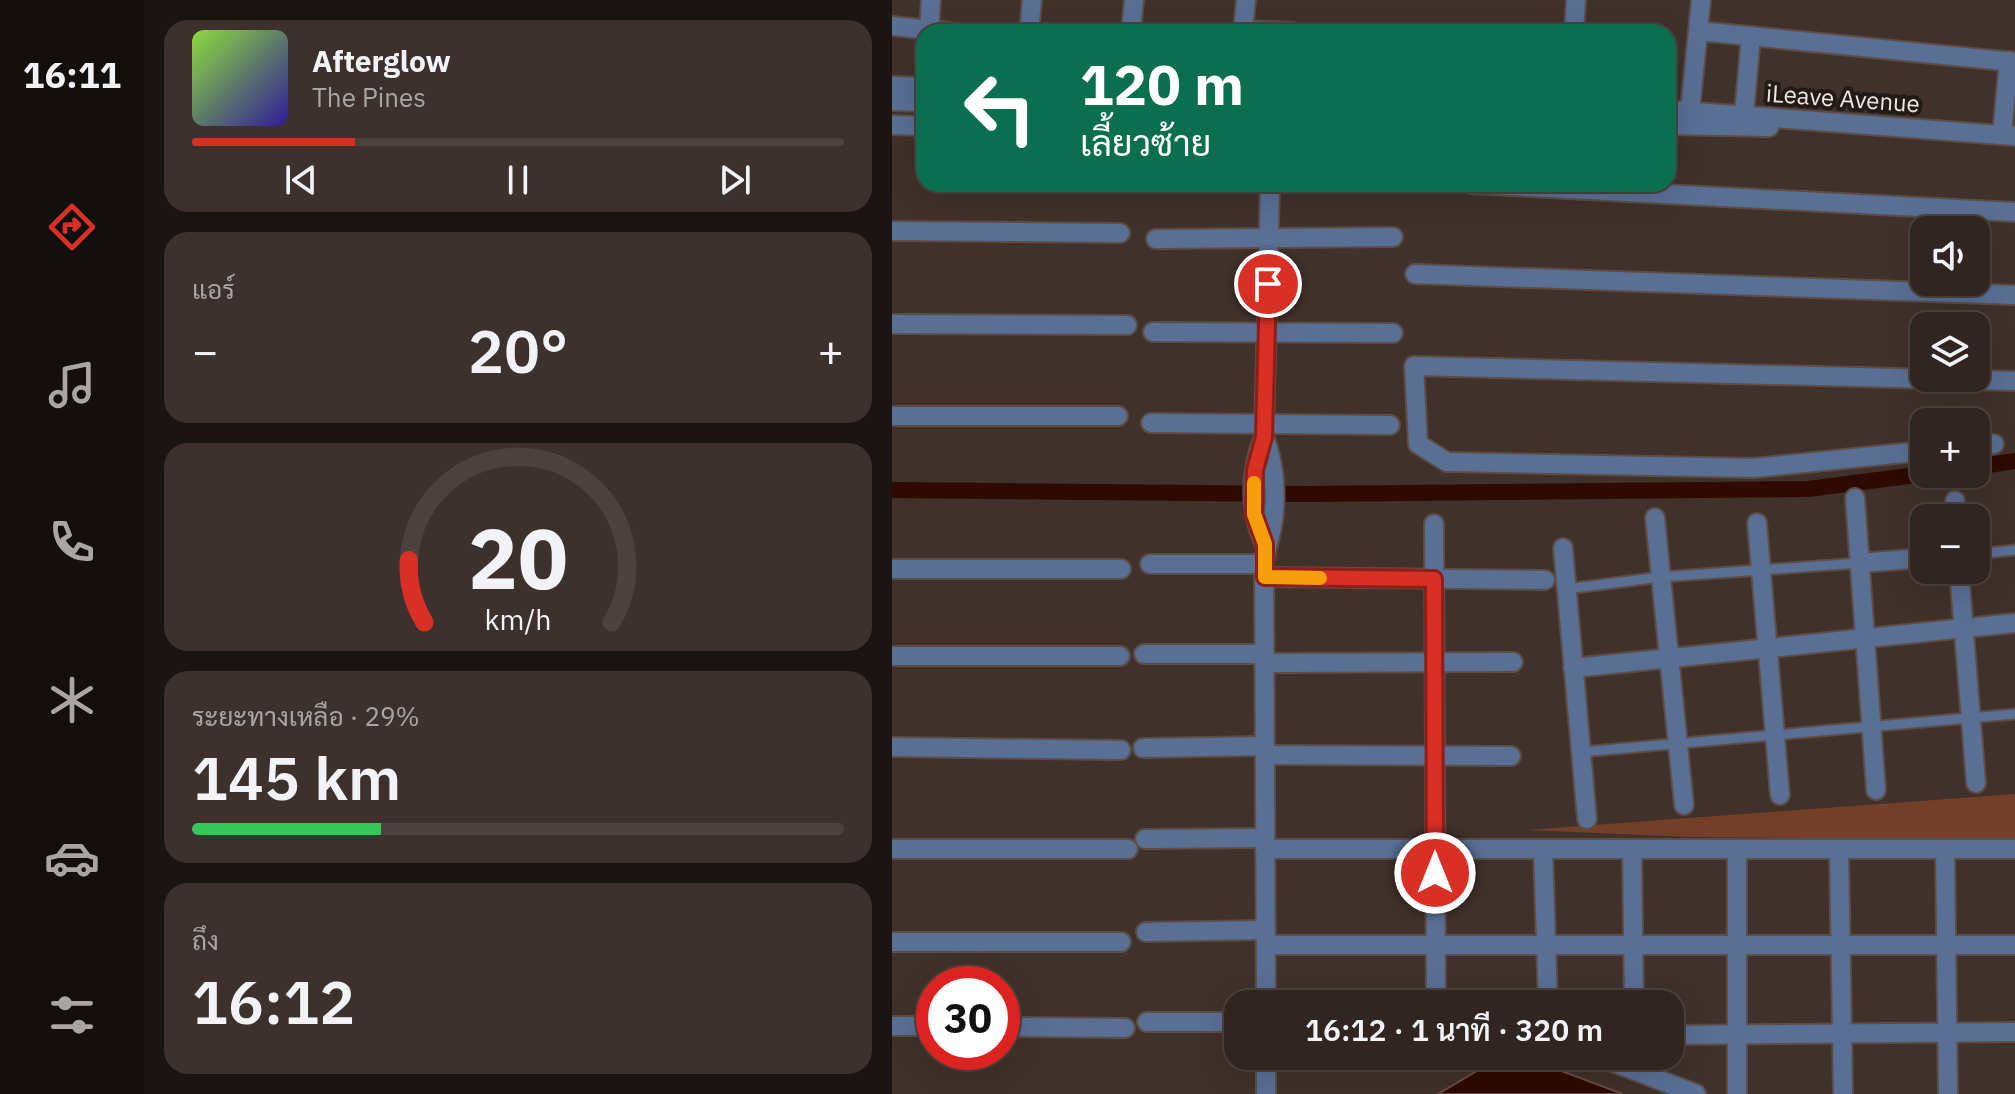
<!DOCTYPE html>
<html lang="th">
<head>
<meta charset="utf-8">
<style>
  :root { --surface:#302520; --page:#3c312d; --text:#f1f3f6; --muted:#a8a5a5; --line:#4b423e; --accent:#d93025 }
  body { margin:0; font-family:"IBM Plex Sans",Sarabun,sans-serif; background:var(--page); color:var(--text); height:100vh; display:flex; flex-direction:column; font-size:30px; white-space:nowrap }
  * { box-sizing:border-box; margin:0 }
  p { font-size:26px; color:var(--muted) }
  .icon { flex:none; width:44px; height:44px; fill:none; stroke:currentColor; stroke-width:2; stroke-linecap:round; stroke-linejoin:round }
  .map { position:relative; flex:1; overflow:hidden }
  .drawer { display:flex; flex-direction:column; gap:20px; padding:20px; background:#1a1412; width:748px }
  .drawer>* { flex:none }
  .hud { position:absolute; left:24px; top:24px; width:760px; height:168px; border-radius:24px; box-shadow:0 8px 32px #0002,0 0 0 2px var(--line); background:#0b6e4f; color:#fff; overflow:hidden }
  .tools { position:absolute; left:1018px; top:216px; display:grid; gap:16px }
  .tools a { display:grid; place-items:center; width:80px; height:80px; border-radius:16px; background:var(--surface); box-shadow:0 8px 32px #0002,0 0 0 2px var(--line); font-size:40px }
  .speed { position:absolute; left:24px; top:966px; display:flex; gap:16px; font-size:40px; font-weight:700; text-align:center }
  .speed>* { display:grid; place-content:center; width:104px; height:104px; border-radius:50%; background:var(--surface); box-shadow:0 8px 32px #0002,0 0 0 2px var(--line); line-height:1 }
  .speed .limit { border:12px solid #d22; background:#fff; color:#111 }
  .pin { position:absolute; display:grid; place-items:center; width:68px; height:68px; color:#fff; margin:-34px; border:4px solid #fff; border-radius:50%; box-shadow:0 2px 8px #0007 }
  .me { position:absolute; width:88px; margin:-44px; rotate:0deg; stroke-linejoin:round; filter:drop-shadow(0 0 6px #0008) }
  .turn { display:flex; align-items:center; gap:28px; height:168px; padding:0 32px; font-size:36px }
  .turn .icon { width:104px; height:104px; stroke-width:2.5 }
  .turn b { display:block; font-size:56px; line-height:68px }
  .big { font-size:60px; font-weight:600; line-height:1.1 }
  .drawer .widget { flex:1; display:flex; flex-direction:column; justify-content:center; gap:12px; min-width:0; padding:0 28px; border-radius:24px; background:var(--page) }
  .drawer .dial { align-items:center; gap:0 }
  .dial svg { height:208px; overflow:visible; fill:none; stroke:var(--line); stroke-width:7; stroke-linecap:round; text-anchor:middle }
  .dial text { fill:var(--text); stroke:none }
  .song { display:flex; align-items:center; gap:24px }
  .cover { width:96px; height:96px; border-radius:12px; background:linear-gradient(135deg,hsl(90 70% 55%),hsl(250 70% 35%)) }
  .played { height:8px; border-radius:4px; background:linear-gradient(90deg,var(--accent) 25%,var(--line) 25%) }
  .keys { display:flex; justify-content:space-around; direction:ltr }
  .heat { display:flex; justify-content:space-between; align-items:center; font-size:44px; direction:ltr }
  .charge { height:12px; border-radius:6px; background:linear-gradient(90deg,#34c759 29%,var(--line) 0) }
  .trip { position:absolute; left:332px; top:990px; width:460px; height:80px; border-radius:24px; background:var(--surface); box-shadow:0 8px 32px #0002,0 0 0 2px var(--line); font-weight:600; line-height:80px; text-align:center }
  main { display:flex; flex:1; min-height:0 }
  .dock { display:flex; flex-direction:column; width:144px; justify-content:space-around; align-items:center; background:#130f0d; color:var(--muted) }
  .dock .icon { width:56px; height:56px }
  .dock .current { color:var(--accent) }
  .dock b { font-size:36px; color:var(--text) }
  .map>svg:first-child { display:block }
</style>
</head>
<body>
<main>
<nav class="dock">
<b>16:11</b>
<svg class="icon current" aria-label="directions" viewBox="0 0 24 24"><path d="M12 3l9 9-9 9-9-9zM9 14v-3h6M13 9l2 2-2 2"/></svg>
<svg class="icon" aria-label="music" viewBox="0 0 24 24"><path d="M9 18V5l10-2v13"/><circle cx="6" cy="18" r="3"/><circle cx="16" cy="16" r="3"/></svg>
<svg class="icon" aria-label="phone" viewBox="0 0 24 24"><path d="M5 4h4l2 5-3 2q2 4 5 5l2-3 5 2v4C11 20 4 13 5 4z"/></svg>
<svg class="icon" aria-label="climate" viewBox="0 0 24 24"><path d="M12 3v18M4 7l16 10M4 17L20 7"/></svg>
<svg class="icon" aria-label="car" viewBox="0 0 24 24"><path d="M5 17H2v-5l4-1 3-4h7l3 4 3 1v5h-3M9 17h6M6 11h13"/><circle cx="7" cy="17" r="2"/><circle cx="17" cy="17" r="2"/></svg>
<svg class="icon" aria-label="filters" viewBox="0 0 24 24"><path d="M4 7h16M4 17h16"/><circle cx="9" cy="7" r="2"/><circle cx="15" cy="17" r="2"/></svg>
</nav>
<section class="drawer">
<div class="widget">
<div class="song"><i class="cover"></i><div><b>Afterglow</b><p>The Pines</p></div></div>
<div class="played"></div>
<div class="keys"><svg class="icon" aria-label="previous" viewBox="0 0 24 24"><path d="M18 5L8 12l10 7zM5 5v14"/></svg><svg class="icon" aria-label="pause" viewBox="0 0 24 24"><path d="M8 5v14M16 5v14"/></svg><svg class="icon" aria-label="next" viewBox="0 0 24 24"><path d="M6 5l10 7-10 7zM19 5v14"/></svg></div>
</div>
<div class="widget"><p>แอร์</p>
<div class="heat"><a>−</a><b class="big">20°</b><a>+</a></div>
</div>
<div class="widget dial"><svg viewBox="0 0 100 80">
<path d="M14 69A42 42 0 1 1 86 69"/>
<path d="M14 69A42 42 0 0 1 8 45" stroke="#d93025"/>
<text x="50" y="56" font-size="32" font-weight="700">20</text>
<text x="50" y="72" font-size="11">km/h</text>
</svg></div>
<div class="widget"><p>ระยะทางเหลือ · 29%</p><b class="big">145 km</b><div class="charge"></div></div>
<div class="widget"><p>ถึง</p><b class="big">16:12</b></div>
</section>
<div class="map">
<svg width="1123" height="1094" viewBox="0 0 1123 1094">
  <rect width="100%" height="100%" fill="#40312a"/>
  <!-- green -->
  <path fill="#733f29" d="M1123,794V840L797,837L635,830Z"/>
  <!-- water -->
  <path fill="#2e0a00" stroke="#684b43" stroke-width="2" d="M656,1066L731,1094H546L585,1071Z"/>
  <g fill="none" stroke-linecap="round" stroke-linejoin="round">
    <!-- canal -->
    <g stroke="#2e0a00" stroke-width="16">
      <path d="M1084,467L1123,461"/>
      <path d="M0,490L417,494L916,489L1032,474"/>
    </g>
    <!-- service casing -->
    <g stroke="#5c4e47" stroke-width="13">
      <g id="service">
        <path d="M1084,554L1123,550"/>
        <path d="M674,589L769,577L968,563"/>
        <path d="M689,752L1123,714"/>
      </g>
    </g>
    <!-- minor casing -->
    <g stroke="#5c4e47" stroke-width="22">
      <g id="minor">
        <path d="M0,26L58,32"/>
        <path d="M37,30L39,0"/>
        <path d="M351,30L400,32"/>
        <path d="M806,31L1123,62"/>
        <path d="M137,32L140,0"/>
        <path d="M239,32L242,0"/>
        <path d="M351,32L354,0"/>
        <path d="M682,32L684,0"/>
        <path d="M0,86L32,87"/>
        <path d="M0,101L32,102"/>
        <path d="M776,110L1123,136"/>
        <path d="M798,111L809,0"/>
        <path d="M852,114L859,36"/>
        <path d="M0,125L32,126"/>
        <path d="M776,125L877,127"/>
        <path d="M1110,135L1117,61"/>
        <path d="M579,184L1123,212"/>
        <path d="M0,231L228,233"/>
        <path d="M264,239L501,237"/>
        <path d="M523,274L1123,295"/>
        <path d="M0,324L235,325"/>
        <path d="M261,332L501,333"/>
        <path d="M0,416H226"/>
        <path d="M259,423L498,425"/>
        <path d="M372,437C383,464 385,498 380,526C378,540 373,550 372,564L374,1004"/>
        <path d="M1084,446L1102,444"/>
        <path d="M1032,451L862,468L555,462L526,444L522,366L1123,381"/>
        <path d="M963,498L984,790"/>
        <path d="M1063,501L1064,518"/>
        <path d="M763,518L792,805"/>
        <path d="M865,523L888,795"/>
        <path d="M542,524L544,1004"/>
        <path d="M373,544C357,512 358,470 372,437L378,184"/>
        <path d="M671,548L695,819"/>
        <path d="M968,563L1032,558"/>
        <path d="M258,564H372"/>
        <path d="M0,569H229"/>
        <path d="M1067,570L1084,783"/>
        <path d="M373,577L653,580"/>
        <path d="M252,654H372"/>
        <path d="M0,656H228"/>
        <path d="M372,663L621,662"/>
        <path d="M681,668L1123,623"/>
        <path d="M0,747L229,750"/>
        <path d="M251,748L373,746"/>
        <path d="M373,755L619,756"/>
        <path d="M253,839L373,838"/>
        <path d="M0,849H236"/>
        <path d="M373,849H1123"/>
        <path d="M651,849L656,1004"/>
        <path d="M740,849L742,1004"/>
        <path d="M845,849V1094"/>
        <path d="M947,849L951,1094"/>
        <path d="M1053,849L1056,1094"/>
        <path d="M254,932L374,930"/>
        <path d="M0,942H229"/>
        <path d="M374,945H1123"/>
        <path d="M255,1022H346"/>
        <path d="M0,1026H42"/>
        <path d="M110,1027L233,1028"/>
        <path d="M778,1035L1123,1032"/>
        <path d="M374,1056V1094"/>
        <path d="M705,1056L804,1094"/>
      </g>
    </g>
    <!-- service -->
    <use href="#service" stroke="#596f94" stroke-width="9"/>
    <!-- minor -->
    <use href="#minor" stroke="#596f94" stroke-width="18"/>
  </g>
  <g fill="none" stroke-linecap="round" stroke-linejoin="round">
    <!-- route casing -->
    <g stroke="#8d1f18" stroke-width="20">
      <path id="route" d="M376,284L372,437L363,470L362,514L373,544V577L542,579L543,873"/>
    </g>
    <!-- route -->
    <use href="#route" stroke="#d93025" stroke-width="14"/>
    <!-- slow -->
    <path stroke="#f59e0b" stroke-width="14" d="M362,483V514L373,544V577L428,578"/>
  </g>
  <g text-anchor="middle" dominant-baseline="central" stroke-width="8" stroke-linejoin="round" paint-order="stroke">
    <!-- street labels -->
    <g font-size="24" fill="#efe4e0" stroke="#221a17">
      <text transform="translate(951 98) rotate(4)">iLeave Avenue</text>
    </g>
  </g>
</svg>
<div class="tools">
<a><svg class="icon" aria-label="sound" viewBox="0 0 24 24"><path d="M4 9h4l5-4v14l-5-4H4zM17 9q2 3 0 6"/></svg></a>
<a><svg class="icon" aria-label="layers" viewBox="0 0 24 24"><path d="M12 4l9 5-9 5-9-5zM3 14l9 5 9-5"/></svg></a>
<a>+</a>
<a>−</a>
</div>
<div class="speed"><div class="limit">30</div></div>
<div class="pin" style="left:376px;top:284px;background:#d93025"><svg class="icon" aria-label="arrive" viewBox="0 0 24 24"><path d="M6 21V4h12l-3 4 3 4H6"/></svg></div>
<svg class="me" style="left:543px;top:873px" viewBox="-20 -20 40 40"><circle r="17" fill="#d93025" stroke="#fff" stroke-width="3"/><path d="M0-11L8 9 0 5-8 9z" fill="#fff"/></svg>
<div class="trip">16:12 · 1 นาที · 320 m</div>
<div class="hud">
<div class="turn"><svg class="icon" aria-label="left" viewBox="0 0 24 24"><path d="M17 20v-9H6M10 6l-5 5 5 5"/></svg><div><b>120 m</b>เลี้ยวซ้าย</div></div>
</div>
</div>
</main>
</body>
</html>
